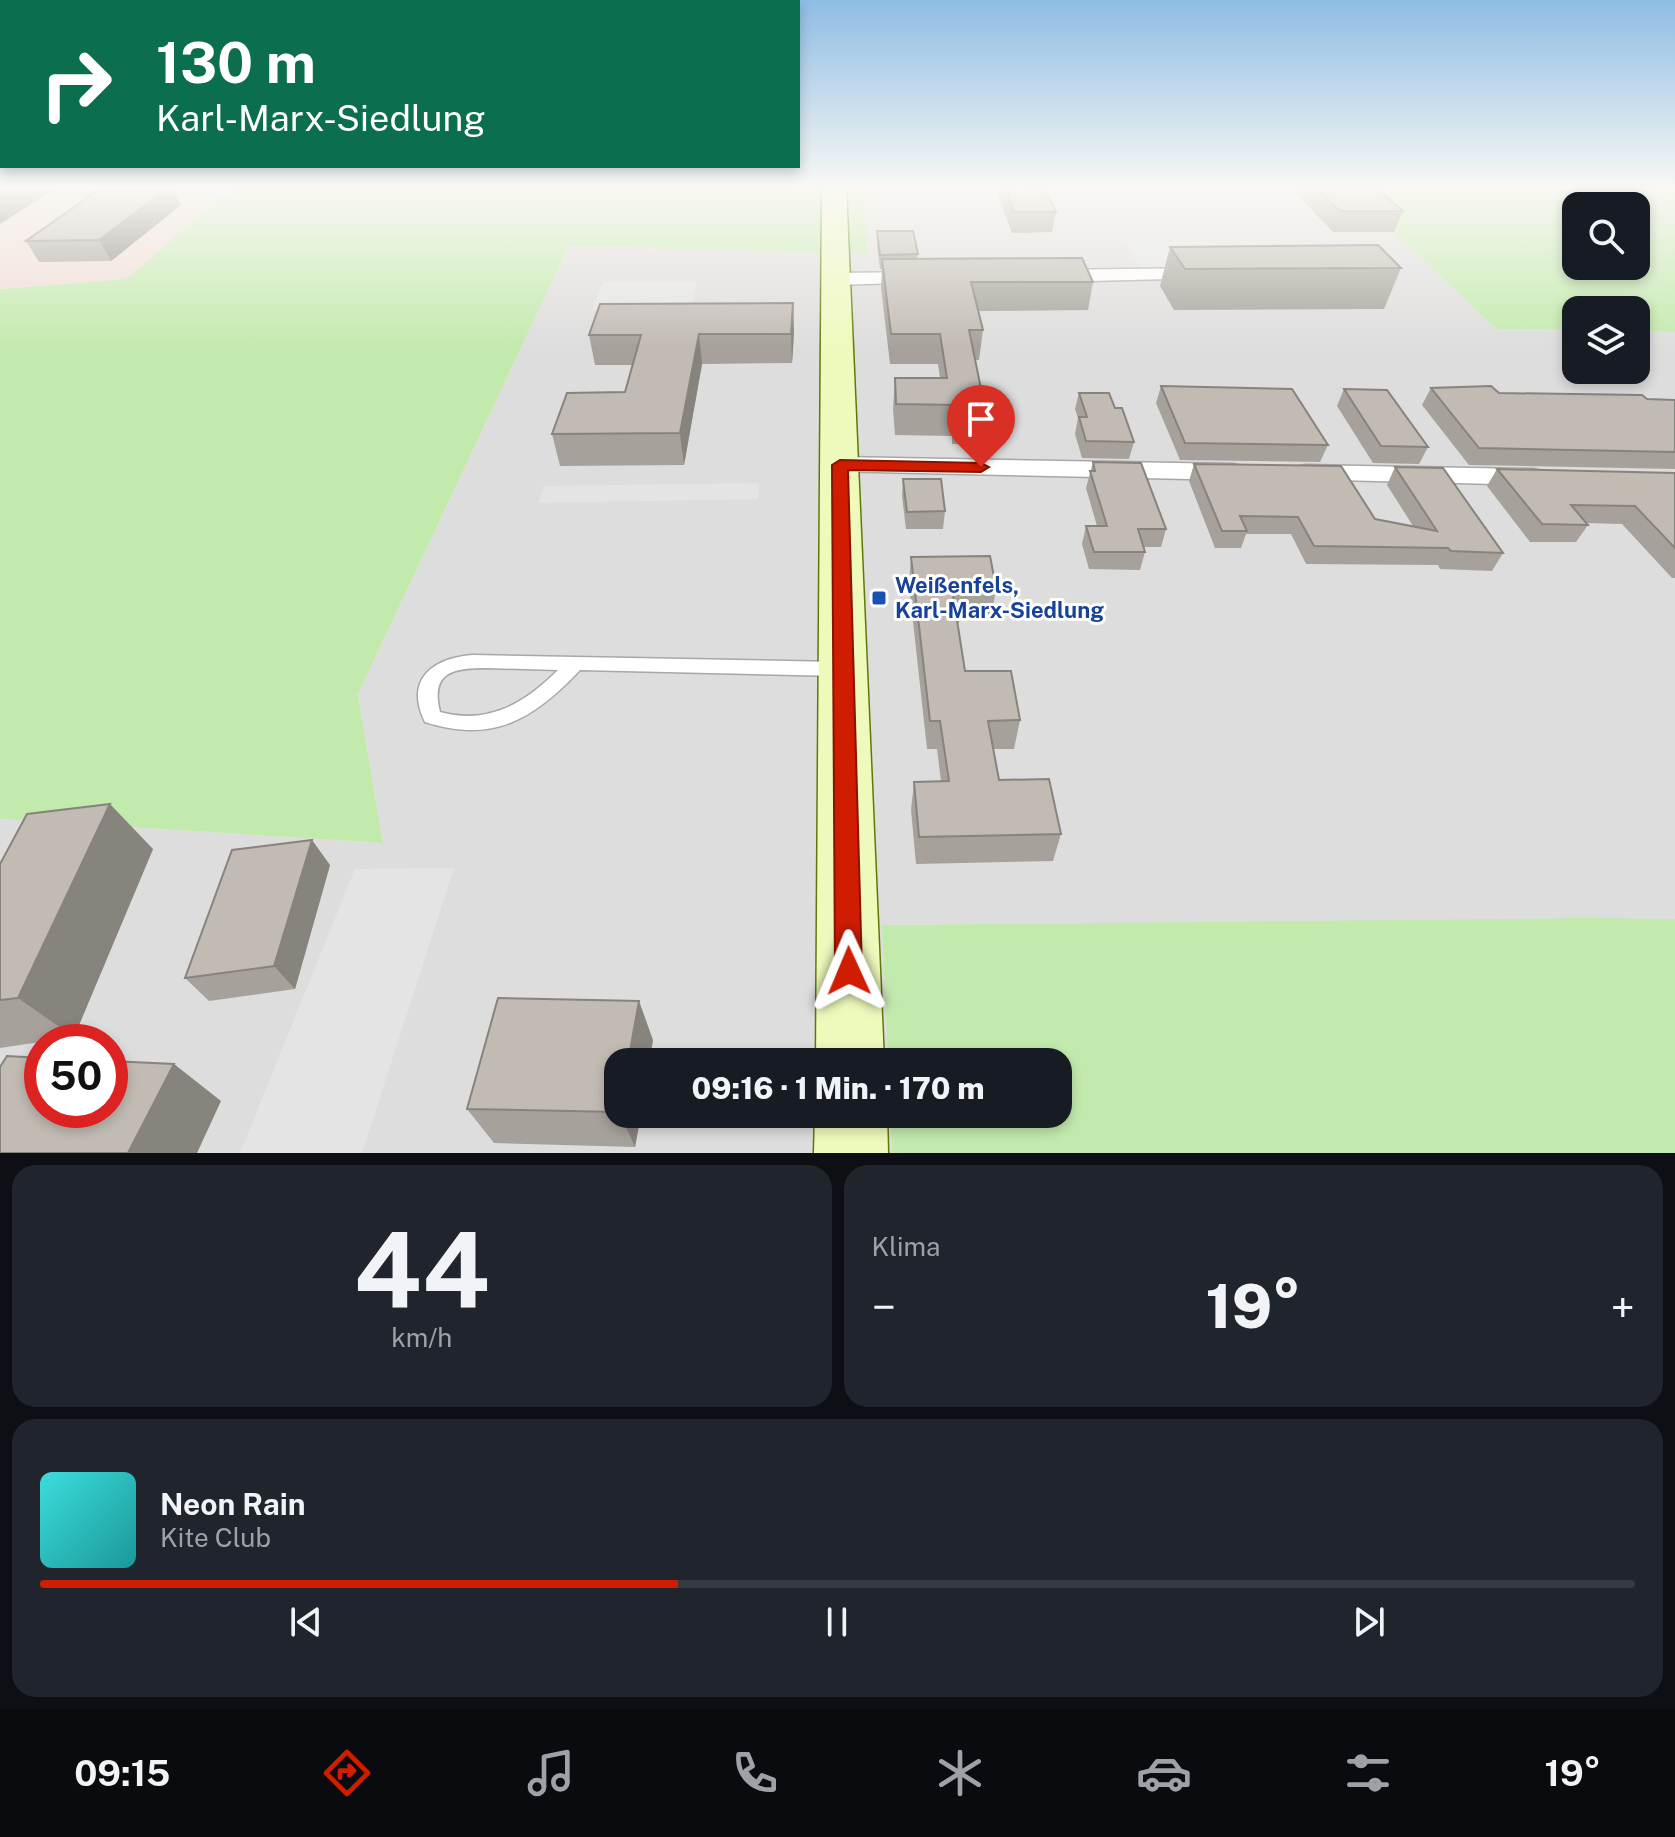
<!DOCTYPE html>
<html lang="de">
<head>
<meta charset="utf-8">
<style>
  :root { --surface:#171b24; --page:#20242c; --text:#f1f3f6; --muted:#9ea1a6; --line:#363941; --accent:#d01d00 }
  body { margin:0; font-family:"Public Sans",sans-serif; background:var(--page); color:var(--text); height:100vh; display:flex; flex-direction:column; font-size:30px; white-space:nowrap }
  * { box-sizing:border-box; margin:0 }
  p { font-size:26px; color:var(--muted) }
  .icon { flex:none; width:44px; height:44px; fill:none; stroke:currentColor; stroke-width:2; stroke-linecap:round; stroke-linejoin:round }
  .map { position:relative; height:1153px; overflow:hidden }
  .panel { display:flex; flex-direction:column; gap:12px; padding:12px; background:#0d0f14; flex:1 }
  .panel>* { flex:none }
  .guide { position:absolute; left:0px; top:0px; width:800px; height:168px; box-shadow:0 4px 12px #0003; background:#0b6e4f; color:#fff; overflow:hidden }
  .fabs { position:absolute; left:1562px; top:192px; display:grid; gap:16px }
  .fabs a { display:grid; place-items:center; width:88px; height:88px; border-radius:16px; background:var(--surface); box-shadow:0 4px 12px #0003; font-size:40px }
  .speed { position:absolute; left:24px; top:1024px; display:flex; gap:16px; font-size:40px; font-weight:700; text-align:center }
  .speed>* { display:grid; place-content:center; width:104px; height:104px; border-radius:50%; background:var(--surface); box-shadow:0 4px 12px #0003; line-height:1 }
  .speed .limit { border:12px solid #d22; background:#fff; color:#111 }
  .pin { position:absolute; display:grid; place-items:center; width:68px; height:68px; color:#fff; margin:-82px -34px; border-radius:50% 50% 50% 0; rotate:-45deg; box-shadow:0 0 8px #0007 }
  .pin .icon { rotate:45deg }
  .me { position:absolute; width:88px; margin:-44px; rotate:359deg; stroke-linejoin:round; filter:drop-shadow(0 0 6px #0008) }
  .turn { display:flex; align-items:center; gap:28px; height:168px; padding:0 24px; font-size:36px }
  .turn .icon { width:104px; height:104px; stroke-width:2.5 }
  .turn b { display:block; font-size:56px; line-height:68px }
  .big { font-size:60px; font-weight:800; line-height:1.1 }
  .panel .widget { flex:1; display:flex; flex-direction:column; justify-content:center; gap:12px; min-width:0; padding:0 28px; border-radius:24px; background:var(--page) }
  .panel .dial { align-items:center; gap:0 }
  .dial b { font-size:104px; line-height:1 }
  .song { display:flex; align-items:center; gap:24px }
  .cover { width:96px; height:96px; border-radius:12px; background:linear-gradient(135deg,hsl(180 70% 55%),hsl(180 70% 35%)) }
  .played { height:8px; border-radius:4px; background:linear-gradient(90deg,var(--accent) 40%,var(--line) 40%) }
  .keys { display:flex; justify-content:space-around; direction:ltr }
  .heat { display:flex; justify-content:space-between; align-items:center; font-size:44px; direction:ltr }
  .panel .tiles { flex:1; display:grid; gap:12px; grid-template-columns:1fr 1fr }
  .widget:last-child { grid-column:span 2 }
  .trip { position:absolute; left:604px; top:1048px; width:468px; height:80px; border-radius:24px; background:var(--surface); box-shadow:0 4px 12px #0003; font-weight:800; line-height:80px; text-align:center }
  .tabs { display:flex; height:128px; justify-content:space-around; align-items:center; background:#090b0e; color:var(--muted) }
  .tabs .icon { width:56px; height:56px }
  .tabs .active { color:var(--accent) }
  .tabs b { font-size:36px; color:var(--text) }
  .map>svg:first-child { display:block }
</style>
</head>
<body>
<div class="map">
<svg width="1675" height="1153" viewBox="0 0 1675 1153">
  <rect width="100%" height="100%" fill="#f1efe7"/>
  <!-- residential -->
  <path fill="#dedddd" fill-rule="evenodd" d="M864,187H1345L1496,329L1576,330V370H1636V331L1675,332V919L882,925L888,1062H618V1114H890L892,1153H0V819L383,843L358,694L569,246L868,254ZM42,1042H110V1110H42Z"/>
  <!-- commercial -->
  <path fill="#f1dbd6" d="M0,187H232L126,279L0,289Z"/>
  <!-- grass -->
  <g fill="#c3eaad" fill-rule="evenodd">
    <path d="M232,187H864L868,254L569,246L358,694L383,843L0,819V289L126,279Z"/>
    <path d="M1345,187H1675V332L1636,331V310H1576V330L1496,329ZM1576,206H1636V266H1576Z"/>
    <path d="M1590,918L1675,919V1153H892L890,1114H1058V1062H888L882,925Z"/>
  </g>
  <!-- parking -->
  <g fill="#e4e4e4">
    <path d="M1126,241L1312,242L1333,267L1141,270Z"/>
    <path d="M603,282H697L691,309L592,310Z"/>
    <path d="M759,483L758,499L538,503L544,486Z"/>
    <path d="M454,868L362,1153H240L355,869Z"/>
  </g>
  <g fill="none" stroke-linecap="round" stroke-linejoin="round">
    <!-- lane casing -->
    <g stroke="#a7a7a7" stroke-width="3">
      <path id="lane" d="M473,655L838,662L844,664L847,669L844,674L838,676L580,670C534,719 493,744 425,722C404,679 433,658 473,655ZM486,668L558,670C524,704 488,725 440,712C430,672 453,668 486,668Z"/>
    </g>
    <!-- street casing -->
    <g stroke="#a7a7a7" stroke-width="3">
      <g id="street">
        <path d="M1202,268L1212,274L1209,278L1050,282L1040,276L1050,270Z"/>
        <path d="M922,272L932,278L929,282L836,285L826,279L836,273Z"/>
        <path d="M840,457L1233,464L1242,466L1246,472L1242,478L1233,480L831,471L827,465L831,459Z"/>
        <path d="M1305,465L1533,469L1542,471L1546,477L1542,483L1533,485L1296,479L1292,473L1296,467Z"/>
      </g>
    </g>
    <!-- secondary casing -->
    <g stroke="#5d7905" stroke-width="3">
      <g id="secondary">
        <path d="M822,187H846L884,1062H816Z"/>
        <path d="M815,1114H887L888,1153H814Z"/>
      </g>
    </g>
    <!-- lane -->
    <use href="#lane" fill="#fff" fill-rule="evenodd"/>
    <!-- street -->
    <use href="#street" fill="#fff" fill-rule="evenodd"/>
    <!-- secondary -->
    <use href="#secondary" fill="#eefabc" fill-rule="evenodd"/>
  </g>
  <!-- wall -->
  <g fill="#a6a19a">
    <path d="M995,187H1044L1056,212L1052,232L1012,233Z"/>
    <path d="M1290,187H1375L1403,211L1394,232H1333Z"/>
    <path d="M181,205L111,261L39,262L26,241Z"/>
    <path d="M877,231L918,254L917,259L1093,282L1088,310L978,311L983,330L979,360H975L986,413L982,444H952V436L895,435L893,409L895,378H940L938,364H890L881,287L882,269H880L877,246Z"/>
    <path d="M1170,247L1401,268L1384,309L1174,310L1160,286Z"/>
    <path d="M793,303L794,332L792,363L702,364L684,465L560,466L552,434L625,392L633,365H595L589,335Z"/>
    <path d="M1161,386L1328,445L1320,462L1180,460L1156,403Z"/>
    <path d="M1431,388L1499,393L1675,400V469L1469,465L1422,405Z"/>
    <path d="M1344,389L1428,447L1419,464L1373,463L1337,406Z"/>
    <path d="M1079,393L1115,408L1134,442L1129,459L1082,458L1075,434L1078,418L1075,409Z"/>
    <path d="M1093,462L1166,529L1161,547H1143L1145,552L1140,570L1089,569L1082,544L1086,526H1097L1086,488Z"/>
    <path d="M1194,464L1375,519L1413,526L1387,485L1395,467L1503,553L1492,571L1440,569L1438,565L1306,564L1291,534H1246L1241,548H1215L1189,481Z"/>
    <path d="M1497,469L1675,473V578H1672L1622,524L1586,523L1588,525L1576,542H1530L1487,486Z"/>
    <path d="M903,479L945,511L943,529H906L902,496Z"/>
    <path d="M911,557L996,587L992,615L960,616L959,623H957L965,671L1020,720L1014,749H993L999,780L1061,834L1053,861L916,864L911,810L914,782L941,781L937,749H927L909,585Z"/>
    <path d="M153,849L74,1037L0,1048V864Z"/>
    <path d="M330,865L295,989L209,1001L185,978Z"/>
    <path d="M653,1040L649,1062H618V1114H641L635,1147L494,1143L467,1109Z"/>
  </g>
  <!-- shaded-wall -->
  <g fill="#87837d">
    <path d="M14,187H58L0,224V195Z"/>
    <path d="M169,187H172L181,205L111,261L99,240Z"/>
    <path d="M793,303L794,332L792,363L791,334Z"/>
    <path d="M699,334L702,364L684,465L680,433Z"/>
    <path d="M110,804L153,849L74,1037L18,998Z"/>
    <path d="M312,840L330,865L295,989L274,966Z"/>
    <path d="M639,1001L653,1040L649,1062H628Z"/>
    <path d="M174,1064L221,1101L197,1153H128Z"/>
    <path d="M620,1114H641L635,1147Z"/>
  </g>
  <!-- building -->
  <g fill="#c1bbb3" stroke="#87837d" stroke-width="2">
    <path d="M0,187H14L0,195Z"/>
    <path d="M103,187H169L99,240L26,241Z"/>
    <path d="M1005,187H1044L1056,212H1014Z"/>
    <path d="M1316,187H1375L1403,211H1340Z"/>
    <path d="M877,231H913L918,254L880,255Z"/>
    <path d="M1378,245L1401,268L1185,269L1170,247Z"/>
    <path d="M1082,258L1093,282H971L983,330H969L986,413L956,412L955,405L896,404L895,378H947L940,334H891L882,259Z"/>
    <path d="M793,303L791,334H699L680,433L552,434L567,393L625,392L641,335H589L600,304Z"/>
    <path d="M1161,386L1292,389L1328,445L1185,443Z"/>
    <path d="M1491,386L1499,393L1642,395L1647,399L1675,400V452L1479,448L1431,388Z"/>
    <path d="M1344,389L1387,390L1428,447L1381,446Z"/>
    <path d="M1079,393H1109L1115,408H1122L1134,442L1086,441L1079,417H1087Z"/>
    <path d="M1093,462L1141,463L1166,529H1138L1145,552H1094L1086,526H1107L1090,471H1095Z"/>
    <path d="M1194,464L1341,466L1375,519L1437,531L1395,467L1443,468L1503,553L1451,551L1448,548L1314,546L1298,517L1240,516L1247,531H1222Z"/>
    <path d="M1497,469L1675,473V548L1635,506L1571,505L1588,525L1542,524Z"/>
    <path d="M903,479H941L945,511L907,512Z"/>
    <path d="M990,556L996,587H962L963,595H953L965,671H1011L1020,720L988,721L999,780L1049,779L1061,834L919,837L914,782L949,781L940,721H930L911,557Z"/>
    <path d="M110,804L18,998L0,1000V864L27,814Z"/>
    <path d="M312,840L274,966L185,978L232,850Z"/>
    <path d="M498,998L639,1001L628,1062H618V1112L467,1109Z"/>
    <path d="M7,1056L42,1058V1110H110V1061L174,1064L128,1153H0V1067Z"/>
  </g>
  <!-- sky -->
  <linearGradient id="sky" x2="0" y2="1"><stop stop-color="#8ebde4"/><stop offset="0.54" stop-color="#f9f8f4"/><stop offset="1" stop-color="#f9f8f4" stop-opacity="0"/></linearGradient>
  <rect width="1675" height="348" fill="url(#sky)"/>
  <!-- route -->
  <path fill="#d01d00" stroke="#871300" stroke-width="2" d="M840,460L981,463L989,467L981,472L848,470L862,971L858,980L849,984L839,980L835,971L832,465Z"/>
  <!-- markers -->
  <rect fill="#1a4fb4" stroke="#fff" stroke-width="3" x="871" y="590" width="16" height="16" rx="4"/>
  <g text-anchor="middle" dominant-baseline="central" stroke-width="6" stroke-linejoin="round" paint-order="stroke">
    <!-- transit labels -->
    <g font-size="22" font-weight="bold" fill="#164399" stroke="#fff" text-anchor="start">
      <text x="895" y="585">Weißenfels,<tspan x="895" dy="25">Karl-Marx-Siedlung</tspan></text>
    </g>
  </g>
</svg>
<div class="fabs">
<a><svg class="icon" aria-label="search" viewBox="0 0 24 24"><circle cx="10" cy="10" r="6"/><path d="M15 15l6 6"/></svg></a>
<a><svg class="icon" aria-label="layers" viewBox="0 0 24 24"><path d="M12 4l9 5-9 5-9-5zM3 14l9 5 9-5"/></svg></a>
</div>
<div class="speed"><div class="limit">50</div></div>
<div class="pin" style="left:981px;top:467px;background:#d93025"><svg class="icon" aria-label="arrive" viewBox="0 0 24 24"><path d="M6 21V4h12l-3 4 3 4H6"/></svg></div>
<svg class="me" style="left:849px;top:971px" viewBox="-20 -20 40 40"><path d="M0-17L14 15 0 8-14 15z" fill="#d01d00" stroke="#fff" stroke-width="4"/></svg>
<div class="trip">09:16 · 1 Min. · 170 m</div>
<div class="guide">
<div class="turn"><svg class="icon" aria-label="right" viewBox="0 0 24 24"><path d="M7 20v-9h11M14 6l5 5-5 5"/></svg><div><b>130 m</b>Karl-Marx-Siedlung</div></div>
</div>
</div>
<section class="panel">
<div class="tiles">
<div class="widget dial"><b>44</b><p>km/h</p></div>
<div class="widget"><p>Klima</p>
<div class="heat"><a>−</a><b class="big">19°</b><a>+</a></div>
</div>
<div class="widget">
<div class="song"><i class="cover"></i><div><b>Neon Rain</b><p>Kite Club</p></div></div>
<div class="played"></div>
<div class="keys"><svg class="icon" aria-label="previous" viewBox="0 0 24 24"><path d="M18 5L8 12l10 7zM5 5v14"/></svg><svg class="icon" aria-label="pause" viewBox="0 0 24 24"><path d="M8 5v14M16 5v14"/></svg><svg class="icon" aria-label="next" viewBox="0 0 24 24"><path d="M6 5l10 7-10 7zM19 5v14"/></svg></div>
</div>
</div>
</section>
<nav class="tabs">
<b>09:15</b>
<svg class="icon active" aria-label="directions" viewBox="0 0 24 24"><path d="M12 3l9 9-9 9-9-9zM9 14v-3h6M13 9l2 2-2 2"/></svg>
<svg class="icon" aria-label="music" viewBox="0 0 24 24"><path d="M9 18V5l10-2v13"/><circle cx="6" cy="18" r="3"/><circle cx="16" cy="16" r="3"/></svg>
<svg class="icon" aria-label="phone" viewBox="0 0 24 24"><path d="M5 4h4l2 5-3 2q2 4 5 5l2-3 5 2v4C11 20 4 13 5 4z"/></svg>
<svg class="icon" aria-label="climate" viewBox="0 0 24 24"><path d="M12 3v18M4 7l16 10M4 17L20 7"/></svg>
<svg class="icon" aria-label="car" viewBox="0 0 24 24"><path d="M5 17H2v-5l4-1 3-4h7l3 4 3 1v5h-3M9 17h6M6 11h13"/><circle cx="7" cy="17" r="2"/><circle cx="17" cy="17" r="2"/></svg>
<svg class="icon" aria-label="filters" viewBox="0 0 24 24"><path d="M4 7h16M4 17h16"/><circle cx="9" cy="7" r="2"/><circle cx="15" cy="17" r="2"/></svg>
<b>19°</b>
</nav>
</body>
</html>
